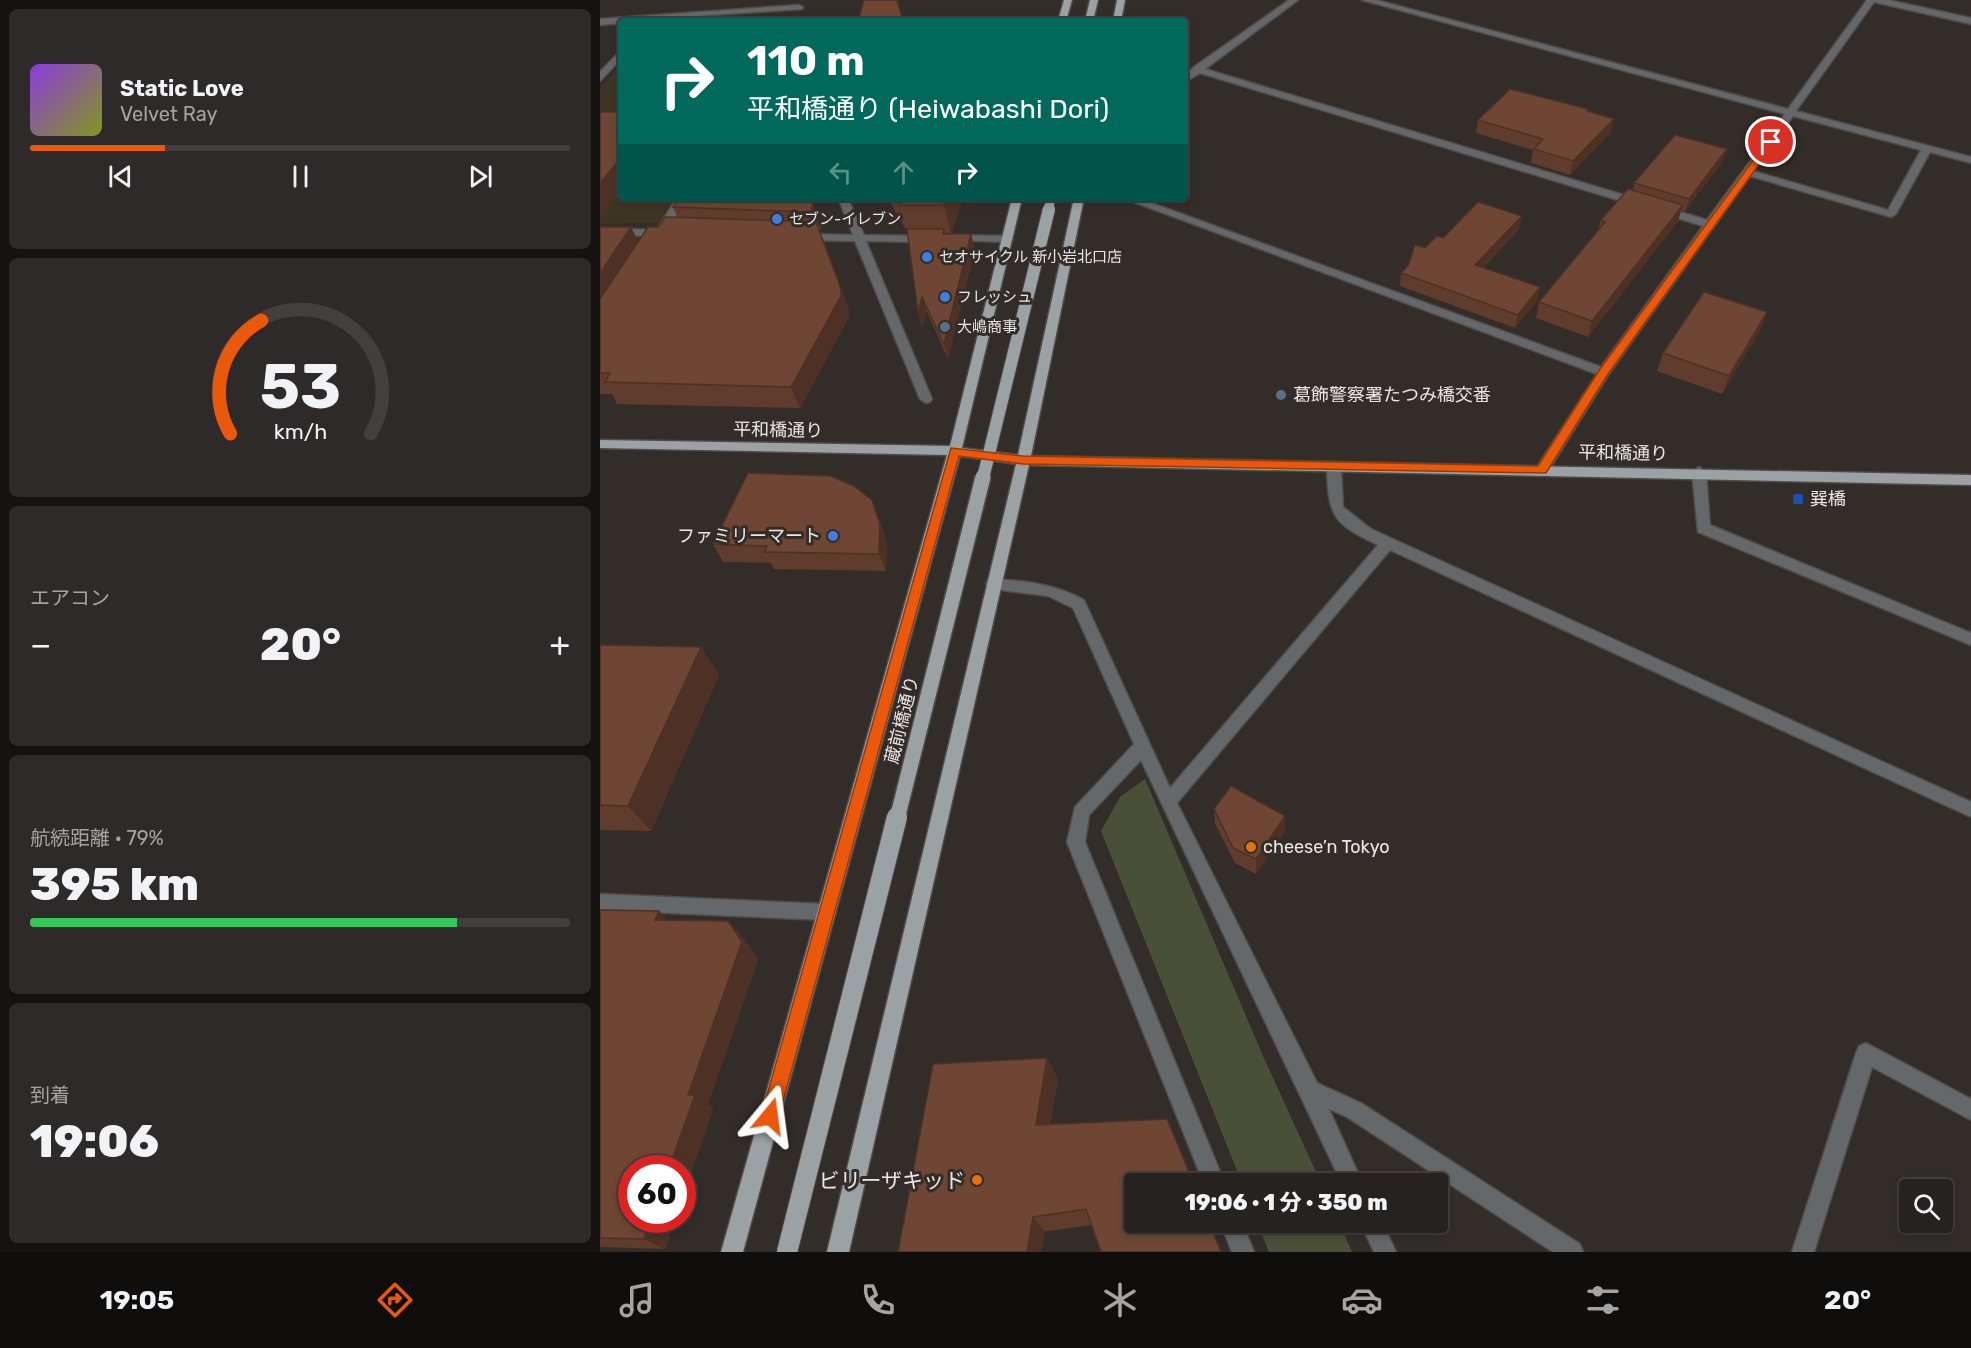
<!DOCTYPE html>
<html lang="ja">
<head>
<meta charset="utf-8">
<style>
  :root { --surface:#262220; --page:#2e2a29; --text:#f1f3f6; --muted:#a4a4a5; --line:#423f3e; --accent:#ea580c }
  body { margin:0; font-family:Rubik,"Noto Sans JP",sans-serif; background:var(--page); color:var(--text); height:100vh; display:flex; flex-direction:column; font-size:22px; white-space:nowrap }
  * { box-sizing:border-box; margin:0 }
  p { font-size:20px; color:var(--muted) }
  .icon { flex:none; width:33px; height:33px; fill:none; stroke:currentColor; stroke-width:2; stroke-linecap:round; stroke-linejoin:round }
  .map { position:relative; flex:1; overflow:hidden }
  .panel { display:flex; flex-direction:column; gap:9px; padding:9px; background:#151312; width:600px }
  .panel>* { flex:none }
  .hud { position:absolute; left:18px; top:18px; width:570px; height:183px; border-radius:6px; box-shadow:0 3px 9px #0003,0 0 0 2px var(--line); background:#00695c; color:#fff; overflow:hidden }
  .tools { position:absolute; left:1299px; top:1179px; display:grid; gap:12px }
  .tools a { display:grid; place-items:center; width:54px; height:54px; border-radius:6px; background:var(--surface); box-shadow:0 3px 9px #0003,0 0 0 2px var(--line); font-size:30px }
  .speed { position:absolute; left:18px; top:1155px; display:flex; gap:12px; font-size:30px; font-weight:700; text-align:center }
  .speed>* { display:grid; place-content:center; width:78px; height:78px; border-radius:50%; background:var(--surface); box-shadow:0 3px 9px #0003,0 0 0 2px var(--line); line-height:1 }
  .speed .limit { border:9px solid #d22; background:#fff; color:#111 }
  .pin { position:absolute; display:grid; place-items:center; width:51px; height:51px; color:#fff; margin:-26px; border:3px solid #fff; border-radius:50%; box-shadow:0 2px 6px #0007 }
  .me { position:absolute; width:66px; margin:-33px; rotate:16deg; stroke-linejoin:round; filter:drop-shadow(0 0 4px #0008) }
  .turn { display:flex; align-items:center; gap:21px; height:126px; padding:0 30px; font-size:27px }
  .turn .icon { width:78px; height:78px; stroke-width:2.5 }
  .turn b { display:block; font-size:42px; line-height:51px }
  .lanes { display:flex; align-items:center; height:57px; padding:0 30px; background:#0003; justify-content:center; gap:30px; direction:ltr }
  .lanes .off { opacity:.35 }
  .big { font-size:45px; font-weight:800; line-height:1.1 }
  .panel .widget { flex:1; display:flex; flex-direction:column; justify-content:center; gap:9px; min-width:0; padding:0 21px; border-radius:9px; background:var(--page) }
  .panel .dial { align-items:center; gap:0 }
  .dial svg { height:156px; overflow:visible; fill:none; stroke:var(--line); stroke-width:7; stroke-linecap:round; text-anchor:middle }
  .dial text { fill:var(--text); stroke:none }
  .song { display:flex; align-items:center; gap:18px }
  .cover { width:72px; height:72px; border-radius:9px; background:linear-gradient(135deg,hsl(270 70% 55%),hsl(70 70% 35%)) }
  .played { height:6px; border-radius:3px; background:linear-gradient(90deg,var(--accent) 25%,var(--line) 25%) }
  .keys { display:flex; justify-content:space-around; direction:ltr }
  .heat { display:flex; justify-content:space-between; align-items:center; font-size:33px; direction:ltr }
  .charge { height:9px; border-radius:4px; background:linear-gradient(90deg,#34c759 79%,var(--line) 0) }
  .trip { position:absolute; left:524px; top:1173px; width:324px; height:60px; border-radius:6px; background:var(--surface); box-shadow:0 3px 9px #0003,0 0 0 2px var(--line); font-weight:800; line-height:60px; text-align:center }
  .tab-bar { display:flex; height:96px; justify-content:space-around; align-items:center; background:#0f0e0d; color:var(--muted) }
  .tab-bar .icon { width:42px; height:42px }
  .tab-bar .active { color:var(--accent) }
  .tab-bar b { font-size:27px; color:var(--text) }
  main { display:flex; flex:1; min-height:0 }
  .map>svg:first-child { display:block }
</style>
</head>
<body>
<main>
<section class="panel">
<div class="widget">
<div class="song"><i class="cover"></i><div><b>Static Love</b><p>Velvet Ray</p></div></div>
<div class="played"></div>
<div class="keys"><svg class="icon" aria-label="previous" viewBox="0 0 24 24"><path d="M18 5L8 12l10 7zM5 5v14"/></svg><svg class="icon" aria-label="pause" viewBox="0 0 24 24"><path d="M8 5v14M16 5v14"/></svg><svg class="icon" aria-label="next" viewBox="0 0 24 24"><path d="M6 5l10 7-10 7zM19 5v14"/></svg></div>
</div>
<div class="widget dial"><svg viewBox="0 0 100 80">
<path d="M14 69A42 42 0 1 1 86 69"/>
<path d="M14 69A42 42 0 0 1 30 11" stroke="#ea580c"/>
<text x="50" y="56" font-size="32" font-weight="700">53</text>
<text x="50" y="72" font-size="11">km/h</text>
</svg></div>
<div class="widget"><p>エアコン</p>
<div class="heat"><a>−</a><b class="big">20°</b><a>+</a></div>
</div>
<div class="widget"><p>航続距離 · 79%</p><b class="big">395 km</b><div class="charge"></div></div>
<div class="widget"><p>到着</p><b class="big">19:06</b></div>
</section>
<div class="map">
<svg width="1371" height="1252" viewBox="0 0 1371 1252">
  <rect width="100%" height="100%" fill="#332d2a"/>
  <!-- education -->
  <path fill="#3e3424" d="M21,63V198H96L79,222L0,224V89Z"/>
  <!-- green -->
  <g fill="#4a5037">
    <path d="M545,779L663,1056L721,1183H642L501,831L520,797Z"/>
    <path d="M657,1223H739L752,1252H669Z"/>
  </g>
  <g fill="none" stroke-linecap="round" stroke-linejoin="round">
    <!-- minor casing -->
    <g stroke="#504b48" stroke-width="3">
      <g id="minor">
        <path d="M689,0H698L605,69L1107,220L1185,114L762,0H776L1188,109L1267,0H1288L1371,18V24L1274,2L1196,111L1371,157V163L1330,152L1296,214L1291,217L1150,176L1009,374L947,473L942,475L935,470L997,374L523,198H538L1001,367L1103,226L600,73L585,82V75L594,67ZM1193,116L1321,150L1288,210L1153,171Z"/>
        <path d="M199,5L203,7L202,9L21,21V23L0,25V19Z"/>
        <path d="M21,50V59L0,81V72Z"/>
        <path d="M77,198H87L67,231V235L59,237L0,234V228L56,230Z"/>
        <path d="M238,198H248L264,235L327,236L332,239L327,242L266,241L332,399L330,402L326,403L320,399L255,241L204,240L199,237L204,234L253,235Z"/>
        <path d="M354,235L408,236L413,239L408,242L350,240V236Z"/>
        <path d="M734,462L741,467L743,507L771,529L1371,802V817L790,550L577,803L717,1083L761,1103L980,1244L983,1252H953L747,1117L729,1109L763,1184H742L541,760L489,815L485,842L625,1184H604L467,842L475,807L534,744L473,608L448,596L393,589L388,588L386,584L388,580L393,579C425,581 455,584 484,600L570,788L778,545C733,524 728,516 727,467Z"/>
        <path d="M1099,467L1106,472L1110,525L1371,633V645L1098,532L1092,472Z"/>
        <path d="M0,894L227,904L233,906L236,912L233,918L227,920L0,910Z"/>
        <path d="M1266,1043L1371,1099V1120L1272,1067L1214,1252H1192L1256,1053L1259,1046Z"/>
        <path d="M620,1222H642L654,1252H632Z"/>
        <path d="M760,1222H782L796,1252H774Z"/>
      </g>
    </g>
    <!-- major casing -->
    <g stroke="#504b48" stroke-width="3">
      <g id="major">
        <path d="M464,0H472L466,21H458Z"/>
        <path d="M490,0H498L493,21H485Z"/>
        <path d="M517,0H525L521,21H513Z"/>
        <path d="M412,198H422L362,448L418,455L474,198H484L431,456L1371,475V485L429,465L249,1252H227L416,464L360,456L143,1252H121L347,455L0,448V440L350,446Z"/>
      </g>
    </g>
    <!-- minor -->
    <use href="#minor" fill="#65686a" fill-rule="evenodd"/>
    <!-- major -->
    <use href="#major" fill="#9ba2a5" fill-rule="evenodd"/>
    <!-- major-bridge-far3 casing -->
    <g stroke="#504b48" stroke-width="10" stroke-linecap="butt">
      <path id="major-bridge-far3" d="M448,211L451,198"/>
    </g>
    <!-- major-bridge-far2 casing -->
    <g stroke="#504b48" stroke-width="14" stroke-linecap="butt">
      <path id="major-bridge-far2" d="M383,478L449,209"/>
    </g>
    <!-- major-bridge-far1 casing -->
    <g stroke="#504b48" stroke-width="18" stroke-linecap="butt">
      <path id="major-bridge-far1" d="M297,819L383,477"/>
    </g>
    <!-- major-bridge casing -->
    <g stroke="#504b48" stroke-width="22" stroke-linecap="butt">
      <path id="major-bridge" d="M187,1252L297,817"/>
    </g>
    <!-- major-bridge-far3 -->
    <use href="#major-bridge-far3" stroke="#9ba2a5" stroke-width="9"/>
    <!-- major-bridge-far2 -->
    <use href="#major-bridge-far2" stroke="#9ba2a5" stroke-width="12"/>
    <!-- major-bridge-far1 -->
    <use href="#major-bridge-far1" stroke="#9ba2a5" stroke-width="15"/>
    <!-- major-bridge -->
    <use href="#major-bridge" stroke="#9ba2a5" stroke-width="20"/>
  </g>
  <!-- wall -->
  <g fill="#5f3c2c">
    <path d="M988,111L1011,132L970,175L931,163L933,150L876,133L878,120Z"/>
    <path d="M1123,161L1085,211L1081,210L1078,221L988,337L936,318L939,302L998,230L1001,220L1033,190L1034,183Z"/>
    <path d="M288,198H363L351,234L375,249L348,359L327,312L322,327L318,312L308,229V228H305Z"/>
    <path d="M73,207L214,208L222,229H219L249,310V317L200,408L17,404L12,394H0V227H31L38,241L58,227L78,218Z"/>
    <path d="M919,229L883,268L940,287L937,301L915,328L800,286L801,273L825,248L843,238Z"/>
    <path d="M1167,312L1160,330L1122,394L1057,371L1063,353Z"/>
    <path d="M279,518L287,543L286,571L174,569L171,563L123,562L113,544Z"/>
    <path d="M0,645L101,647L119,675L51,831L0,830Z"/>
    <path d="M614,809L685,816V831L656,874L635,863L615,824Z"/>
    <path d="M0,910L67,920L128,921L144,939L158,959L108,1105L113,1109L65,1249L0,1247Z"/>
    <path d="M447,1058L458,1079L450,1125L567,1119L492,1225L298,1252Z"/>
  </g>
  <!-- shaded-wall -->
  <g fill="#4d3124">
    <path d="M1014,119L1011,132L970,175L973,161Z"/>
    <path d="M1127,149L1123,161L1085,211L1089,199Z"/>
    <path d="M20,158L21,191L0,217V183Z"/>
    <path d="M346,198H363L351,234L344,205Z"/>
    <path d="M1083,205L1078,221L988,337L992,321Z"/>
    <path d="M922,216L919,229L873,279L875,265Z"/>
    <path d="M31,227L41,248L0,312V273Z"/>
    <path d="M371,234L375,249L348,359L344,344Z"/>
    <path d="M940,287L937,301L915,328L918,315Z"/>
    <path d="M241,289L249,310V317L200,408L191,387Z"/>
    <path d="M322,297L327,312L322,327L318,312Z"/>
    <path d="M1167,312L1160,330L1122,394L1129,376Z"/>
    <path d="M272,500L287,543L286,571L279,554Z"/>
    <path d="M101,647L119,675L51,831L28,806Z"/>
    <path d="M685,816V831L656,874V859Z"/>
    <path d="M59,911L76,929L55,920Z"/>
    <path d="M128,921L144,939L158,959L108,1105L113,1109L82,1199V1168H69L88,1095Z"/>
    <path d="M447,1058L458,1079L447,1144L436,1125Z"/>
    <path d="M433,1217L445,1232L442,1252H427Z"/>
    <path d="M51,1220H76L65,1249L44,1239Z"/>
  </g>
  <!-- building -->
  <g fill="#6e4633" stroke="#4d3124" stroke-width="1.5">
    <path d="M264,0H297L303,21H258Z"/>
    <path d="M910,89L988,109L987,111L1014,119L973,161L934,149L943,139L878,120Z"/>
    <path d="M0,112H21V158L0,183Z"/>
    <path d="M1075,135L1127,149L1089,199L1034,183Z"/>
    <path d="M1028,189L1083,205L992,321L939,302L1005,222L1001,220Z"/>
    <path d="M79,198H210L214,208H211L213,212L73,207Z"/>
    <path d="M296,198H346L344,205H301V199H296Z"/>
    <path d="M878,202L922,216L875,265L940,287L918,315L801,273L808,266L815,245L825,248L837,236L843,238Z"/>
    <path d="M65,217L216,222L241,289V296L191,387L5,382L10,373H0V299L48,227H58Z"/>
    <path d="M0,227H31L0,273Z"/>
    <path d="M307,229H344L343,234H371L344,344L322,297L318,312Z"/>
    <path d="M1104,292L1167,312L1129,376L1063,353Z"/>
    <path d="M148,473L230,476L254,486L272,500L280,525L279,554L165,552L167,546L113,544Z"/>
    <path d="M0,645L101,647L28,806L0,805Z"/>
    <path d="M631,786L685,816L656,859L633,848L614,809Z"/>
    <path d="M0,910L59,911L55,920L128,921L142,942L88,1095H95L69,1168H32V1220H51L44,1239L0,1238Z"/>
    <path d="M447,1058L436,1125L567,1119L594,1184H534V1222H609L621,1252H501L486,1209L433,1217L427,1252H298L333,1064Z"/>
  </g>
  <!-- route -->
  <path fill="#ea580c" stroke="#983908" stroke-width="1.5" d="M1168,140L1175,142L1008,374L946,473L423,464L359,456L179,1116L176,1122L170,1125L163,1122L161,1116L351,448L423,456L938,466L1000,369Z"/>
  <!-- markers -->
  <g fill="#3f7fe0" stroke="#332d2a" stroke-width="2">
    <circle cx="177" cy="219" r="6"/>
    <circle cx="327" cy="257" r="6"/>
    <circle cx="345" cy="297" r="6"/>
    <circle cx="233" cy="536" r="6"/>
  </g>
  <g fill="#5c6f8a" stroke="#332d2a" stroke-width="2">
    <circle cx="345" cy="327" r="6"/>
    <circle cx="681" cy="395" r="6"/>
  </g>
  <rect fill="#1a4fb4" stroke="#332d2a" stroke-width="2" x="1192" y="493" width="12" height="12" rx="3"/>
  <g fill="#e8710a" stroke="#332d2a" stroke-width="2">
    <circle cx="651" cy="847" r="6"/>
    <circle cx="377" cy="1180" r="6"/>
  </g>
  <g text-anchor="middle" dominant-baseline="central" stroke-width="6" stroke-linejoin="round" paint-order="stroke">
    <!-- far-poi labels -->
    <g font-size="15" fill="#eae6e4" stroke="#332d2a" text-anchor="start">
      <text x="189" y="219">セブン-イレブン</text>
      <text x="339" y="257">セオサイクル 新小岩北口店</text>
      <text x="357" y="297">フレッシュ</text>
      <text x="357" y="327">大嶋商事</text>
    </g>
    <!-- poi labels -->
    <g font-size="18" fill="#eae6e4" stroke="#332d2a" text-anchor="start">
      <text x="693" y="395">葛飾警察署たつみ橋交番</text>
      <text x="1210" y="499">巽橋</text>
      <text x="221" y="536" text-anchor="end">ファミリーマート</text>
      <text x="663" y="847">cheese’n Tokyo</text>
    </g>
    <!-- street labels -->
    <g font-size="18" fill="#eae6e4" stroke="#332d2a">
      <text transform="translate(178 430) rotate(1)">平和橋通り</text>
      <text transform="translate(1023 453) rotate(1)">平和橋通り</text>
      <text transform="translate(302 720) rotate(-76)">蔵前橋通り</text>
    </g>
    <!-- near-poi labels -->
    <g font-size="21" fill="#eae6e4" stroke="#332d2a" text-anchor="end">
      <text x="365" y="1180">ビリーザキッド</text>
    </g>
  </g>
</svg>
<div class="tools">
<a><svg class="icon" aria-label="search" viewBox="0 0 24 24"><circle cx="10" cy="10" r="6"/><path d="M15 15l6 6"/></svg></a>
</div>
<div class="speed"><div class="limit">60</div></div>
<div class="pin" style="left:1171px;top:142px;background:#d93025"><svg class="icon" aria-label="arrive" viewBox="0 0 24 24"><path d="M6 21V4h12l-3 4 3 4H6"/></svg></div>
<svg class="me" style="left:170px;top:1116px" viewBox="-20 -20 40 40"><path d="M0-17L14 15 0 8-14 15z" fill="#ea580c" stroke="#fff" stroke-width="4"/></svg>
<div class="trip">19:06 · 1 分 · 350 m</div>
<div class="hud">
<div class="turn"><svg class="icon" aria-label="right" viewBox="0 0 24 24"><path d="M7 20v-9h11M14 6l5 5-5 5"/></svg><div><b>110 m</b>平和橋通り (Heiwabashi Dori)</div></div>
<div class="lanes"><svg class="icon off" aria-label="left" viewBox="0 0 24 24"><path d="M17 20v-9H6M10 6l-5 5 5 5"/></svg><svg class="icon off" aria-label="ahead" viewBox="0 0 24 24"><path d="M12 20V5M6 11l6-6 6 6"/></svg><svg class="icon" aria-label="right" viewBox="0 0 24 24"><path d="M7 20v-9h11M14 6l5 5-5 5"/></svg></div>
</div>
</div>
</main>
<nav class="tab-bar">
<b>19:05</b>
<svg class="icon active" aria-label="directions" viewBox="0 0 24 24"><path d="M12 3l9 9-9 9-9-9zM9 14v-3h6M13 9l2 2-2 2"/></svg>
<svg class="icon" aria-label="music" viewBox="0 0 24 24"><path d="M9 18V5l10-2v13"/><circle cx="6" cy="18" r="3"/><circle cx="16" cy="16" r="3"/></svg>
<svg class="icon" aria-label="phone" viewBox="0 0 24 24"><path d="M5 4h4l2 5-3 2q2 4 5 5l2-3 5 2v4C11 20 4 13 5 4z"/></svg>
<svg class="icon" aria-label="climate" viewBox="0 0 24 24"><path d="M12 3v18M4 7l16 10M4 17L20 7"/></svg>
<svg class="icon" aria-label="car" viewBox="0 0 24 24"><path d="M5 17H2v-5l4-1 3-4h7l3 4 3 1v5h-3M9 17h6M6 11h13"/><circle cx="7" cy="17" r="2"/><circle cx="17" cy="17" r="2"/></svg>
<svg class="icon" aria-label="filters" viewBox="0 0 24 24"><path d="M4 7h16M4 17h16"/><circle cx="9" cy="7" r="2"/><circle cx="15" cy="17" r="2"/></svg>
<b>20°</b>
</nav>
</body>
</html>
